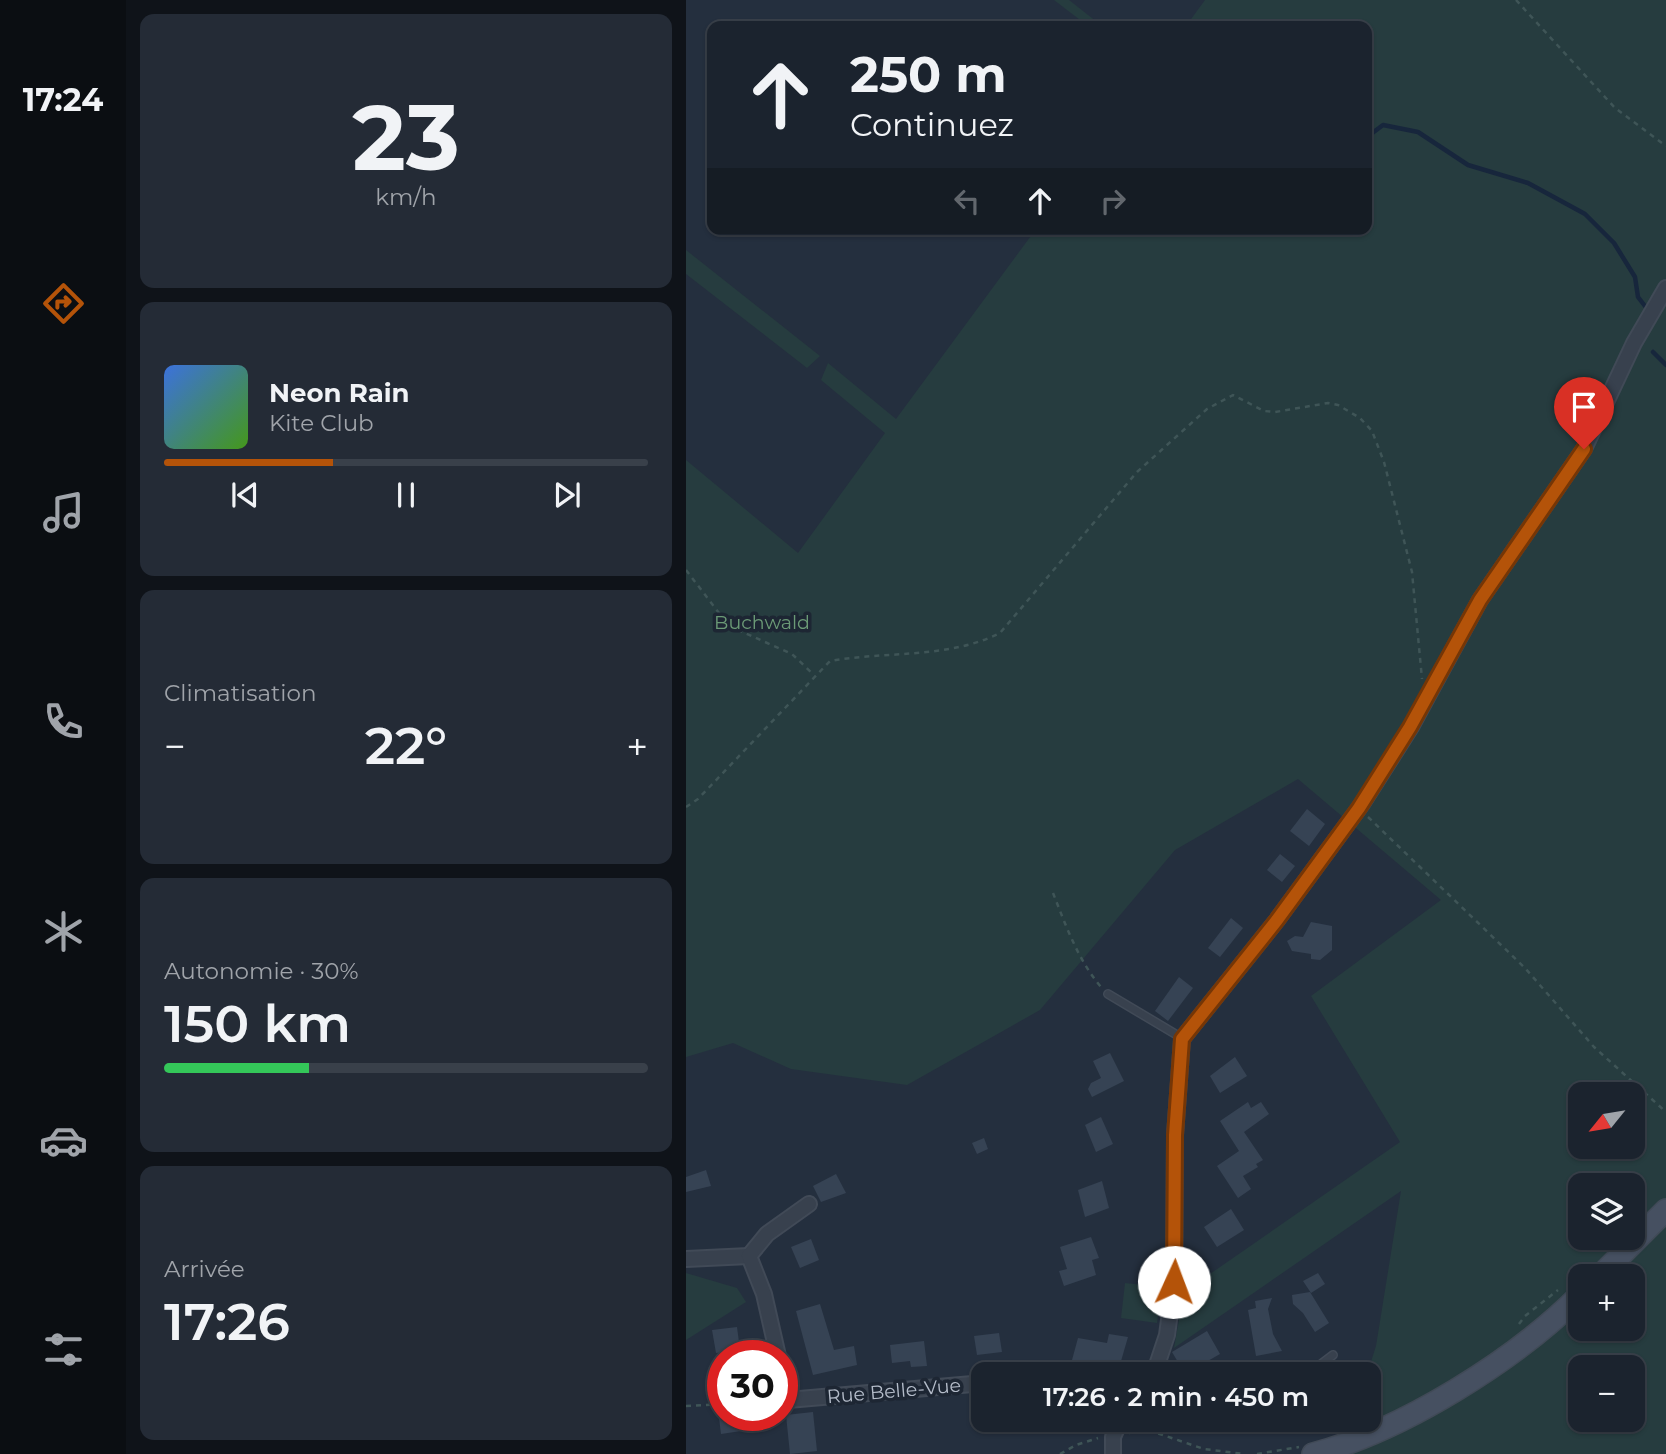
<!DOCTYPE html>
<html lang="fr">
<head>
<meta charset="utf-8">
<style>
  :root { --surface:#1b232e; --page:#242b36; --text:#f1f3f6; --muted:#a0a4aa; --line:#39404a; --accent:#b45309 }
  body { margin:0; font-family:Montserrat,sans-serif; background:var(--page); color:var(--text); height:100vh; display:flex; flex-direction:column; font-size:26px; white-space:nowrap }
  * { box-sizing:border-box; margin:0 }
  p { font-size:23px; color:var(--muted) }
  .icon { flex:none; width:38px; height:38px; fill:none; stroke:currentColor; stroke-width:2; stroke-linecap:round; stroke-linejoin:round }
  .map { position:relative; flex:1; overflow:hidden }
  .side { display:flex; flex-direction:column; gap:14px; padding:14px; background:#0f1319; width:560px }
  .side>* { flex:none }
  .guide { position:absolute; left:21px; top:21px; width:665px; height:214px; border-radius:14px; box-shadow:0 2px 5px #0004,0 0 0 2px var(--line); background:#1b232e; color:var(--text); overflow:hidden }
  .needle { width:46px; rotate:240deg }
  .controls { position:absolute; left:882px; top:1082px; display:grid; gap:14px }
  .controls a { display:grid; place-items:center; width:77px; height:77px; border-radius:14px; background:var(--surface); box-shadow:0 2px 5px #0004,0 0 0 2px var(--line); font-size:35px }
  .speed { position:absolute; left:21px; top:1340px; display:flex; gap:14px; font-size:35px; font-weight:700; text-align:center }
  .speed>* { display:grid; place-content:center; width:91px; height:91px; border-radius:50%; background:var(--surface); box-shadow:0 2px 5px #0004,0 0 0 2px var(--line); line-height:1 }
  .speed .limit { border:10px solid #d22; background:#fff; color:#111 }
  .pin { position:absolute; display:grid; place-items:center; width:60px; height:60px; color:#fff; margin:-72px -30px; border-radius:50% 50% 50% 0; rotate:-45deg; box-shadow:0 0 7px #0007 }
  .pin .icon { rotate:45deg }
  .me { position:absolute; width:77px; margin:-38px; rotate:2deg; stroke-linejoin:round; filter:drop-shadow(0 0 5px #0008) }
  .turn { display:flex; align-items:center; gap:24px; height:147px; padding:0 28px; font-size:32px }
  .turn .icon { width:91px; height:91px; stroke-width:2.5 }
  .turn b { display:block; font-size:49px; line-height:60px }
  .lanes { display:flex; align-items:center; height:66px; padding:0 28px; background:#0003; justify-content:center; gap:35px; direction:ltr }
  .lanes .off { opacity:.35 }
  .big { font-size:52px; font-weight:600; line-height:1.1 }
  .side .widget { flex:1; display:flex; flex-direction:column; justify-content:center; gap:10px; min-width:0; padding:0 24px; border-radius:14px; background:var(--page) }
  .side .dial { align-items:center; gap:0 }
  .dial b { font-size:91px; line-height:1 }
  .song { display:flex; align-items:center; gap:21px }
  .cover { width:84px; height:84px; border-radius:10px; background:linear-gradient(135deg,hsl(220 70% 55%),hsl(100 70% 35%)) }
  .played { height:7px; border-radius:4px; background:linear-gradient(90deg,var(--accent) 35%,var(--line) 35%) }
  .keys { display:flex; justify-content:space-around; direction:ltr }
  .heat { display:flex; justify-content:space-between; align-items:center; font-size:38px; direction:ltr }
  .charge { height:10px; border-radius:5px; background:linear-gradient(90deg,#34c759 30%,var(--line) 0) }
  .trip { position:absolute; left:285px; top:1362px; width:410px; height:70px; border-radius:14px; background:var(--surface); box-shadow:0 2px 5px #0004,0 0 0 2px var(--line); font-weight:600; line-height:70px; text-align:center }
  main { display:flex; flex:1; min-height:0 }
  .tabs { display:flex; flex-direction:column; width:126px; justify-content:space-around; align-items:center; background:#0b0e12; color:var(--muted) }
  .tabs .icon { width:49px; height:49px }
  .tabs .on { color:var(--accent) }
  .tabs b { font-size:32px; color:var(--text) }
  .map>svg:first-child { display:block }
</style>
</head>
<body>
<main>
<nav class="tabs">
<b>17:24</b>
<svg class="icon on" aria-label="directions" viewBox="0 0 24 24"><path d="M12 3l9 9-9 9-9-9zM9 14v-3h6M13 9l2 2-2 2"/></svg>
<svg class="icon" aria-label="music" viewBox="0 0 24 24"><path d="M9 18V5l10-2v13"/><circle cx="6" cy="18" r="3"/><circle cx="16" cy="16" r="3"/></svg>
<svg class="icon" aria-label="phone" viewBox="0 0 24 24"><path d="M5 4h4l2 5-3 2q2 4 5 5l2-3 5 2v4C11 20 4 13 5 4z"/></svg>
<svg class="icon" aria-label="climate" viewBox="0 0 24 24"><path d="M12 3v18M4 7l16 10M4 17L20 7"/></svg>
<svg class="icon" aria-label="car" viewBox="0 0 24 24"><path d="M5 17H2v-5l4-1 3-4h7l3 4 3 1v5h-3M9 17h6M6 11h13"/><circle cx="7" cy="17" r="2"/><circle cx="17" cy="17" r="2"/></svg>
<svg class="icon" aria-label="filters" viewBox="0 0 24 24"><path d="M4 7h16M4 17h16"/><circle cx="9" cy="7" r="2"/><circle cx="15" cy="17" r="2"/></svg>
</nav>
<section class="side">
<div class="widget dial"><b>23</b><p>km/h</p></div>
<div class="widget">
<div class="song"><i class="cover"></i><div><b>Neon Rain</b><p>Kite Club</p></div></div>
<div class="played"></div>
<div class="keys"><svg class="icon" aria-label="previous" viewBox="0 0 24 24"><path d="M18 5L8 12l10 7zM5 5v14"/></svg><svg class="icon" aria-label="pause" viewBox="0 0 24 24"><path d="M8 5v14M16 5v14"/></svg><svg class="icon" aria-label="next" viewBox="0 0 24 24"><path d="M6 5l10 7-10 7zM19 5v14"/></svg></div>
</div>
<div class="widget"><p>Climatisation</p>
<div class="heat"><a>−</a><b class="big">22°</b><a>+</a></div>
</div>
<div class="widget"><p>Autonomie · 30%</p><b class="big">150 km</b><div class="charge"></div></div>
<div class="widget"><p>Arrivée</p><b class="big">17:26</b></div>
</section>
<div class="map">
<svg width="980" height="1454" viewBox="0 0 980 1454">
  <rect width="100%" height="100%" fill="#242f3e"/>
  <!-- green -->
  <g fill="#263c3f" fill-rule="evenodd">
    <path d="M368,0H383L416,26H402Z"/>
    <path d="M519,0H980V1454H654L666,1419H682L681,1374L690,1346L715,1191L488,1348L498,1292L714,1142L625,996L755,900L612,779L489,850L354,1010L221,1085L105,1069L47,1043L0,1057V460L112,553L199,433L135,380L142,363L210,419L350,229H681V26H500ZM894,1094H947V1146H894ZM894,1185H947V1237H894ZM894,1276H947V1328H894ZM894,1367H947V1419H894Z"/>
    <path d="M0,250L134,356L121,368L0,274Z"/>
    <path d="M0,1273L51,1288L60,1302L0,1340Z"/>
    <path d="M439,1283L476,1287L471,1323L435,1318Z"/>
  </g>
  <g fill="none" stroke-linecap="round" stroke-linejoin="round">
    <!-- stream -->
    <g stroke="#17263c" stroke-width="4.5">
      <path d="M681,137L697,125L732,132L782,165L842,183L899,214L928,243L949,277L952,297L962,310"/>
      <path d="M967,352L980,365"/>
    </g>
  </g>
  <!-- building -->
  <g fill="#364354">
    <path d="M621,809L639,824L623,846L604,831Z"/>
    <path d="M594,854L609,866L596,882L581,870Z"/>
    <path d="M545,918L557,928L534,957L522,948Z"/>
    <path d="M625,922L646,926V950L634,960L625,959V954L606,951L601,941L609,936L617,937Z"/>
    <path d="M493,977L507,988L482,1021L469,1011Z"/>
    <path d="M424,1053L438,1081L406,1097L402,1089L405,1083L415,1078L407,1061Z"/>
    <path d="M549,1057L561,1076L534,1093L524,1076Z"/>
    <path d="M562,1102L565,1108L575,1102L583,1114L558,1132L577,1160L570,1164L572,1167L557,1176L565,1189L552,1198L531,1166L553,1151L534,1121Z"/>
    <path d="M415,1117L427,1144L410,1152L399,1125Z"/>
    <path d="M298,1138L302,1149L291,1154L286,1143Z"/>
    <path d="M20,1170L25,1186L0,1192V1177Z"/>
    <path d="M150,1174L160,1193L135,1202L127,1186Z"/>
    <path d="M416,1181L423,1208L399,1217L392,1190Z"/>
    <path d="M545,1209L558,1230L531,1247L518,1227Z"/>
    <path d="M405,1237L413,1258L406,1260L410,1275L378,1286L373,1271L381,1269L374,1247Z"/>
    <path d="M125,1239L133,1260L114,1268L105,1247Z"/>
    <path d="M632,1273L639,1284L625,1293L617,1281Z"/>
    <path d="M624,1292L643,1323L629,1332L617,1313L607,1304L606,1295Z"/>
    <path d="M586,1298L582,1309L587,1334L596,1351L570,1356L562,1310L570,1308L569,1301Z"/>
    <path d="M134,1304L148,1350L168,1346L171,1365L127,1375L110,1311Z"/>
    <path d="M51,1327L54,1350L30,1353L26,1330Z"/>
    <path d="M521,1331L534,1354L499,1374L486,1352Z"/>
    <path d="M313,1333L316,1352L291,1355L288,1336Z"/>
    <path d="M423,1334L442,1337L433,1368L386,1360L392,1338L421,1343Z"/>
    <path d="M238,1341L241,1366L225,1367L224,1361L206,1363L204,1345Z"/>
    <path d="M127,1412L131,1451L104,1454L100,1415Z"/>
    <path d="M52,1416H60L62,1430L35,1434L33,1418Z"/>
    <path d="M350,1419H370L371,1430L351,1431Z"/>
  </g>
  <g fill="none" stroke-linecap="round" stroke-linejoin="round">
    <!-- lane casing -->
    <g stroke="#414a57" stroke-width="10">
      <g id="lane">
        <path d="M422,994L496,1038"/>
        <path d="M622,1374L647,1355"/>
      </g>
    </g>
    <!-- street casing -->
    <g stroke="#414a57" stroke-width="18">
      <g id="street">
        <path d="M0,1259L63,1256"/>
        <path d="M92,1356L78,1294L63,1256L81,1234L123,1204"/>
        <path d="M96,1374L102,1400L298,1383"/>
        <path d="M468,1374L481,1335L488,1282L489,1135L496,1039L591,920L676,804L725,727L794,600L898,449L948,343L980,288"/>
        <path d="M427,1454V1437L435,1419"/>
      </g>
    </g>
    <!-- secondary casing -->
    <g stroke="#414a57" stroke-width="24">
      <g id="secondary">
        <path d="M914,1276L980,1210"/>
        <path d="M627,1454C716,1431 829,1360 894,1295"/>
      </g>
    </g>
    <!-- path -->
    <g stroke="#3f5557" stroke-width="2.5" stroke-dasharray="5 5" stroke-linecap="butt">
      <path d="M830,0L929,108L980,146"/>
      <path d="M0,570L43,626L106,654L128,675"/>
      <path d="M0,807L12,799L144,661C200,651 262,659 314,633L451,472L521,409L547,395L578,411L589,412L642,403L652,405L674,418L686,431L698,462L726,572L736,679"/>
      <path d="M682,817L839,968L908,1047L980,1112"/>
      <path d="M367,893C380,926 392,960 415,987"/>
      <path d="M886,1279L899,1267"/>
      <path d="M833,1324L839,1316L872,1290"/>
      <path d="M0,1406L37,1404"/>
      <path d="M443,1433L462,1430L518,1449L558,1454"/>
      <path d="M374,1454L390,1445L412,1438"/>
      <path d="M571,1454L613,1447"/>
    </g>
    <!-- lane -->
    <use href="#lane" stroke="#38414e" stroke-width="7"/>
    <!-- street -->
    <use href="#street" stroke="#38414e" stroke-width="14"/>
    <!-- secondary -->
    <use href="#secondary" stroke="#465061" stroke-width="21"/>
  </g>
  <g fill="none" stroke-linecap="round" stroke-linejoin="round">
    <!-- route casing -->
    <g stroke="#753606" stroke-width="18">
      <path id="route" d="M488,1282L489,1135L496,1039L591,920L673,808L724,727L794,600L898,449"/>
    </g>
    <!-- route -->
    <use href="#route" stroke="#b45309" stroke-width="12"/>
  </g>
  <g text-anchor="middle" dominant-baseline="central" stroke-width="7" stroke-linejoin="round" paint-order="stroke">
    <!-- park labels -->
    <g font-size="19" fill="#6b9a76" stroke="#1d2633">
      <text x="76" y="622">Buchwald</text>
    </g>
    <!-- street labels -->
    <g font-size="19" fill="#b4bcc9" stroke="#1d2633">
      <text transform="translate(208 1391) rotate(-5)">Rue Belle-Vue</text>
    </g>
  </g>
</svg>
<div class="controls">
<a><svg class="needle" viewBox="-14 -14 28 28"><path d="M0-13l5 13h-10z" fill="#e53935"/><path d="M0 13l5-13h-10z" fill="#a0a4aa"/></svg></a>
<a><svg class="icon" aria-label="layers" viewBox="0 0 24 24"><path d="M12 4l9 5-9 5-9-5zM3 14l9 5 9-5"/></svg></a>
<a>+</a>
<a>−</a>
</div>
<div class="speed"><div class="limit">30</div></div>
<div class="pin" style="left:898px;top:449px;background:#d93025"><svg class="icon" aria-label="arrive" viewBox="0 0 24 24"><path d="M6 21V4h12l-3 4 3 4H6"/></svg></div>
<svg class="me" style="left:488px;top:1282px" viewBox="-20 -20 40 40"><circle r="19" fill="#fff"/><path d="M0-13L10 11 0 6-10 11z" fill="#b45309"/></svg>
<div class="trip">17:26 · 2 min · 450 m</div>
<div class="guide">
<div class="turn"><svg class="icon" aria-label="ahead" viewBox="0 0 24 24"><path d="M12 20V5M6 11l6-6 6 6"/></svg><div><b>250 m</b>Continuez</div></div>
<div class="lanes"><svg class="icon off" aria-label="left" viewBox="0 0 24 24"><path d="M17 20v-9H6M10 6l-5 5 5 5"/></svg><svg class="icon" aria-label="ahead" viewBox="0 0 24 24"><path d="M12 20V5M6 11l6-6 6 6"/></svg><svg class="icon off" aria-label="right" viewBox="0 0 24 24"><path d="M7 20v-9h11M14 6l5 5-5 5"/></svg></div>
</div>
</div>
</main>
</body>
</html>
